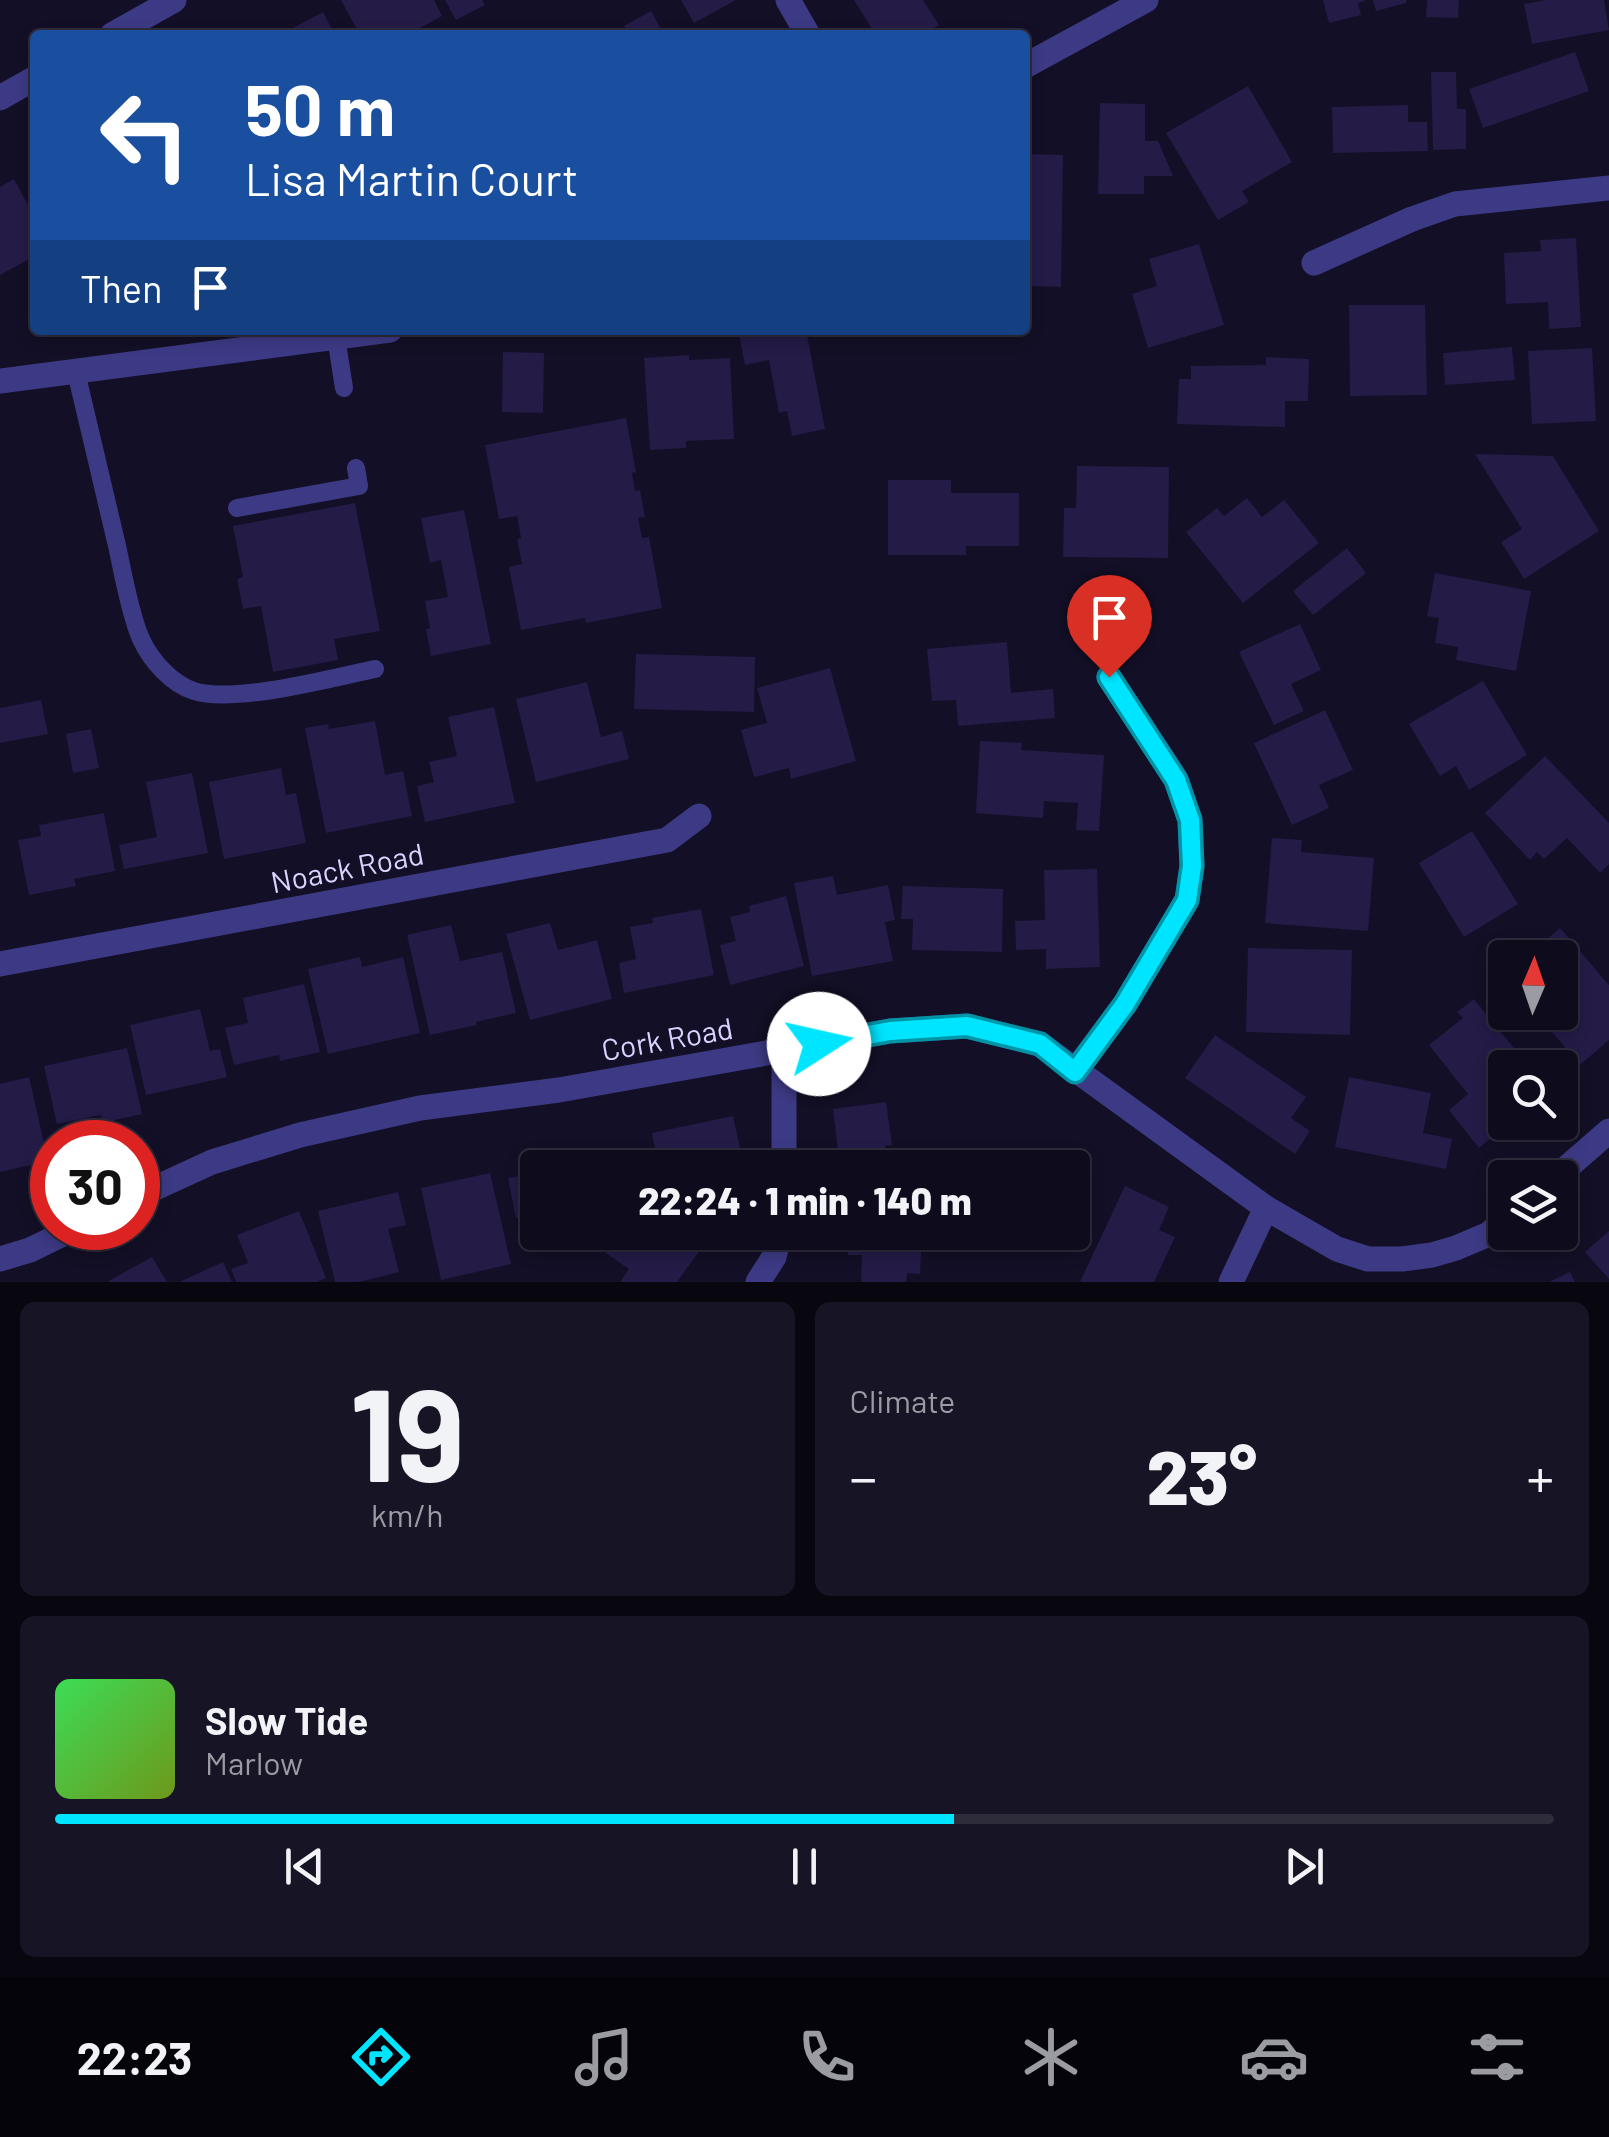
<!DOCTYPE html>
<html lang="en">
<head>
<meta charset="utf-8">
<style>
  :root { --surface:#0e0b1c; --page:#171425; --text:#f1f3f6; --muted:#9b9ba3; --line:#2e2b3b; --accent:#00e5ff }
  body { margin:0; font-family:Barlow,sans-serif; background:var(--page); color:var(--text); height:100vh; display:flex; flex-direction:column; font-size:38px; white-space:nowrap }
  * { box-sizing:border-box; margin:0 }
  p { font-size:32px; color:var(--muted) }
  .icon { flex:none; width:55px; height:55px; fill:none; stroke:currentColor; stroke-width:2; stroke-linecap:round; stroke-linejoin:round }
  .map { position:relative; height:1282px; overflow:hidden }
  .sheet { display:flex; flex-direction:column; gap:20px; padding:20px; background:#08060f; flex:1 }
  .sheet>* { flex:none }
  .guide { position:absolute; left:30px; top:30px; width:1000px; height:305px; border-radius:10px; box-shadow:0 5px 15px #0003,0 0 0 2px var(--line); background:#1a4fa0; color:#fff; overflow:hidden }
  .needle { width:65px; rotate:2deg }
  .tools { position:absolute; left:1488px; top:940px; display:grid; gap:20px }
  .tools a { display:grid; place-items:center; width:90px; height:90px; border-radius:10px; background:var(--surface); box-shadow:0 5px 15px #0003,0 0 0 2px var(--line); font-size:50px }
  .speed { position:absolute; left:30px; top:1120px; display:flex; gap:20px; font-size:50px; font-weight:700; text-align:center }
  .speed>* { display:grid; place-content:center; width:130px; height:130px; border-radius:50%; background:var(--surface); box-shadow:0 5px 15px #0003,0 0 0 2px var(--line); line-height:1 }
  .speed .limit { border:15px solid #d22; background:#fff; color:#111 }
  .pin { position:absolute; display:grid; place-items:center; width:85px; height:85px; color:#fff; margin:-102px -42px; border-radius:50% 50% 50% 0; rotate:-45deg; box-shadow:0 0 10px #0007 }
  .pin .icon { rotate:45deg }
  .me { position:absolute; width:110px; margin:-55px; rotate:80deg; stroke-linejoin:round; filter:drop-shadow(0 0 8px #0008) }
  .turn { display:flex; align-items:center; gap:35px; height:210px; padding:0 50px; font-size:45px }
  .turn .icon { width:130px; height:130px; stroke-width:2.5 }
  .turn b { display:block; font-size:70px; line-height:85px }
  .then { display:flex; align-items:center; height:95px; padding:0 50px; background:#0003; gap:20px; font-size:38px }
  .big { font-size:75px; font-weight:800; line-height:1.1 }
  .sheet .widget { flex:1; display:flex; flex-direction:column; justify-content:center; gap:15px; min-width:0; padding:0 35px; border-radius:15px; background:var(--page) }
  .sheet .dial { align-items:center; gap:0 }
  .dial b { font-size:130px; line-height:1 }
  .song { display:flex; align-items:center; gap:30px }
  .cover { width:120px; height:120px; border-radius:15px; background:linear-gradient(135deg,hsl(130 70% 55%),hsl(80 70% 35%)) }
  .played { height:10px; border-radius:5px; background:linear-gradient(90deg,var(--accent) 60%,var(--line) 60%) }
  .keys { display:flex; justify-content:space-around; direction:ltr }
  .heat { display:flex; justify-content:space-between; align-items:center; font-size:55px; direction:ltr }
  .sheet .tiles { flex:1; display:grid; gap:20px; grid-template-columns:1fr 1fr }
  .widget:last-child { grid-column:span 2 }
  .trip { position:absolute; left:520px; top:1150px; width:570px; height:100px; border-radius:10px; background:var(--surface); box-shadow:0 5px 15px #0003,0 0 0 2px var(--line); font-weight:800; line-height:100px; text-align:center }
  .tab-bar { display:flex; height:160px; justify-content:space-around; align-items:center; background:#06040b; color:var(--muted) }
  .tab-bar .icon { width:70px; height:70px }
  .tab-bar .selected { color:var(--accent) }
  .tab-bar b { font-size:45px; color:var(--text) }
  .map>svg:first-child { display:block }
</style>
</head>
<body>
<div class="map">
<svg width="1609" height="1282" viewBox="0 0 1609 1282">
  <rect width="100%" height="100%" fill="#130f26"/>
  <!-- building -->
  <g fill="#241b47">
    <path d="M341,0H434L442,16L407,35H376L374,32L368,35H360Z"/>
    <path d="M445,0H482L485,5L456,20Z"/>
    <path d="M681,0H736L694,23Z"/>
    <path d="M854,0H923L939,25L923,35H876Z"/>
    <path d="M1323,0H1364L1365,1L1358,3L1361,15L1329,23Z"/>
    <path d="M1373,0H1406V3L1376,11Z"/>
    <path d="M1427,0H1459L1458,18L1426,17Z"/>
    <path d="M1546,0H1604L1609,30L1532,44L1524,4Z"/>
    <path d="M651,11L664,35H629L624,26Z"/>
    <path d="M323,12L335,35H280Z"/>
    <path d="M1575,52L1589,91L1483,128L1469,89Z"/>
    <path d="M1431,72H1456L1457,109H1466V149L1433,150Z"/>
    <path d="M1248,86L1292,162L1242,191L1249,202L1218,220L1166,133Z"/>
    <path d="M1100,103L1145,104V141H1158L1173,176H1144V194H1098Z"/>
    <path d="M1408,105V122H1427L1428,151L1333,153L1332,107Z"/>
    <path d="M1025,154L1063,155L1061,287L1025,286Z"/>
    <path d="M14,179L35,218V256L0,275V187Z"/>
    <path d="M1576,238L1581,327L1549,329L1548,302L1506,304L1504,253L1541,251L1540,240Z"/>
    <path d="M1199,244L1224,325L1148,348L1132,294L1157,286L1149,259Z"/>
    <path d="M1349,305H1425L1427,395L1350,396Z"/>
    <path d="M738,330H806L825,429L792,436L787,411L779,413L769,360L745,365Z"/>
    <path d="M1512,347L1515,380L1445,385L1443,353Z"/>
    <path d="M1592,348L1596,421L1532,424L1528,351Z"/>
    <path d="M503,352L544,353L543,413L502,412Z"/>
    <path d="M689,355V360L730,358L734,439L686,441V448L650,450L644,358Z"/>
    <path d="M1266,357L1309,359L1308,401H1285V427L1177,424L1179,379H1191V366L1266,365Z"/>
    <path d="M626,418L636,472L632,473L635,491L640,490L645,517L638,518L642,538L649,537L662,608L586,623L585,618L521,630L509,567L522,564L517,539L521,538L517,516L499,519L485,445Z"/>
    <path d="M1475,454L1553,456L1599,531L1524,579L1501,542L1522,529Z"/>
    <path d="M1077,466L1169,467L1168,558L1063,557L1064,508H1076Z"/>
    <path d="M888,480H951V493H1019V546H966V555H888Z"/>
    <path d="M1247,498L1262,517L1284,500L1319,543L1243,603L1186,532L1217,508L1224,516Z"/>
    <path d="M355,503L380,631L334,639L338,660L273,672L261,606L243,609L237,579L243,577L233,526Z"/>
    <path d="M464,510L491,644L431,656L426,629L430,628L425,601L448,597L441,560L430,563L421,518Z"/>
    <path d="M1347,548L1366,573L1313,615L1293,591Z"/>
    <path d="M1435,573L1531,591L1516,671L1456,660L1458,647L1435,643L1439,618L1427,616Z"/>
    <path d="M1300,624L1321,670L1291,684L1304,711L1274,725L1239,652Z"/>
    <path d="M1007,642L1011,693L1053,689L1055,718L958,726L956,700L932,701L927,649Z"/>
    <path d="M636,654L755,657L754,712L634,709Z"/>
    <path d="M830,668L856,761L791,779L789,768L754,777L741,730L767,723L757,688Z"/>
    <path d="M1483,681L1527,755L1469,790L1456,766L1440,776L1409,724Z"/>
    <path d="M587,682L601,737L622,731L629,759L536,782L516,699Z"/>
    <path d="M41,700L48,734L0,743V708Z"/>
    <path d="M494,707L515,803L425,822L417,786L434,782L429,762L457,756L448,717Z"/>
    <path d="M1325,710L1353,770L1319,785L1329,808L1292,825L1254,743Z"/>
    <path d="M375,721L385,775L403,771L412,816L326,833L305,728L328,724L329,729Z"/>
    <path d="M91,729L99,768L73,773L66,734Z"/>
    <path d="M980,741L1022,743L1021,750L1104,755L1099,831L1076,830L1078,803L1044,801L1043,818L976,813Z"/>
    <path d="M1545,756L1609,823V864L1600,873L1567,838L1544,859L1537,852L1530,860L1485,813Z"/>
    <path d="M281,768L286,795L296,793L306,843L224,859L209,782Z"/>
    <path d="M192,773L208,853L124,869L119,845L157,837L146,782Z"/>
    <path d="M104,813L115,871L74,879L76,886L29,895L18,840L41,836L39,825Z"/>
    <path d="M1472,831L1518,904L1464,937L1419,863Z"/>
    <path d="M1272,838L1302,840L1301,852L1374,858L1368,931L1265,923Z"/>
    <path d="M1097,869L1100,967L1046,969V949L1016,950L1015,921L1045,920L1044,870Z"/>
    <path d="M833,876L837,895L888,885L895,920L885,922L893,961L812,976L794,883Z"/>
    <path d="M903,886L1003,889L1002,952L912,950L913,919H901Z"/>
    <path d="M786,896L804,966L730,985L720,945L736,941L730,917L750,912L749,906Z"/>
    <path d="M701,909L714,975L624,993L619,963L636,959L630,927L653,923L652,918Z"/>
    <path d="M550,923L558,950L597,940L612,999L530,1020L506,934Z"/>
    <path d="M451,925L460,961L502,952L516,1013L476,1022L477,1025L430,1035L407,935Z"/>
    <path d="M1560,928L1609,985V1040L1580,1065L1535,1012H1560V958H1526Z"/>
    <path d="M1248,948L1352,950L1350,1035L1246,1032Z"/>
    <path d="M360,957L362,967L403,957L420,1033L328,1054L308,969Z"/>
    <path d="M304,984L320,1052L280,1061L279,1055L234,1065L225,1028L248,1023L243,998Z"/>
    <path d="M1474,999L1530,1068H1505V1122H1510L1479,1148L1449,1110L1468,1094L1429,1045L1463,1018L1457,1012Z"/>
    <path d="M200,1009L210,1051L220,1049L227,1077L146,1095L130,1025Z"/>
    <path d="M1215,1035L1306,1097L1291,1118L1310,1131L1295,1154L1185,1078Z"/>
    <path d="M127,1048L142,1114L102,1123L101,1115L57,1124L44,1066Z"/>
    <path d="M29,1077L48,1161L0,1172V1084Z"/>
    <path d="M1349,1077L1431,1093L1423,1133L1452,1139L1446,1169L1335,1147Z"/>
    <path d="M886,1102L892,1145L885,1146L888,1168H840L833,1109Z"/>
    <path d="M733,1116L742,1158L729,1161L730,1168H659L652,1133Z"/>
    <path d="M490,1173L511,1264L441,1280L421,1188Z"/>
    <path d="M538,1173V1213L516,1218L508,1178Z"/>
    <path d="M1125,1186L1169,1207L1159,1230L1175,1237L1154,1282H1080Z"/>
    <path d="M398,1192L406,1225L388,1229L399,1272L359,1282H335L318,1211Z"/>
    <path d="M299,1211L326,1278L317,1282H236L231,1269L248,1263L237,1235Z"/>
    <path d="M1609,1231V1279L1585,1252Z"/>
    <path d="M538,1232H571V1234L540,1240Z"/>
    <path d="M595,1232H713L677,1282H620L629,1269L589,1241Z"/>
    <path d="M849,1232H922L920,1274L907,1273L906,1282H861L862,1255H848Z"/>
    <path d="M152,1257L167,1282H107Z"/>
    <path d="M223,1262L232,1282H179Z"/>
    <path d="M1570,1272L1575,1282H1549Z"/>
  </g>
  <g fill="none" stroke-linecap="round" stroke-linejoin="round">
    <!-- lane -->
    <g stroke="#3d3a85" stroke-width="18">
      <path d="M336,337L344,388"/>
      <path d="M76,372C90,431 104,491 118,550C123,575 131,617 141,639C151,661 172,684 194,691C234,704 332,678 375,669"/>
      <path d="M237,508L359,486L356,468"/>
    </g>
    <!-- street -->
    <g stroke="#3d3a85" stroke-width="25">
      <path d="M788,0L808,35"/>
      <path d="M112,35L174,0"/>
      <path d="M1025,66L1146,0"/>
      <path d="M0,98L35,78"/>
      <path d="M1314,263L1412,219L1455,204L1609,188"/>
      <path d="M0,381L390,330"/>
      <path d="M0,964L667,840L699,816"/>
      <path d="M1075,1071L1125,1004L1187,900L1192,866L1190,820L1176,779L1109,677"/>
      <path d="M784,1168V1050"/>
      <path d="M1555,1178L1609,1131"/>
      <path d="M138,1196L212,1162L300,1135L420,1108L559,1090L890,1031L967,1026L1040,1044L1266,1208L1337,1249L1368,1259H1402L1432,1255L1456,1248L1489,1234L1505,1220"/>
      <path d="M0,1259L30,1250L75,1228"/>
      <path d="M758,1282L774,1257L780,1232"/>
      <path d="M1231,1282L1266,1208"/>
    </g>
  </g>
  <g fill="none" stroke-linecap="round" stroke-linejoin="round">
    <!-- route casing -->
    <g stroke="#0095a6" stroke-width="25">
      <path id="route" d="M819,1044L890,1031L967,1026L1040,1044L1075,1072L1125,1004L1187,900L1192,866L1190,820L1176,780L1109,677"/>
    </g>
    <!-- route -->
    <use href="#route" stroke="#00e5ff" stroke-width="18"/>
  </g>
  <g text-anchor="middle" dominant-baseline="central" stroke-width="10" stroke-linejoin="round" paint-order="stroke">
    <!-- street labels -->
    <g font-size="30" fill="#d9d4ff" stroke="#130f26">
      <text transform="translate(347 867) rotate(-11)">Noack Road</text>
      <text transform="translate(667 1038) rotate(-10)">Cork Road</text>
    </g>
  </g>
</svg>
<div class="tools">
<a><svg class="needle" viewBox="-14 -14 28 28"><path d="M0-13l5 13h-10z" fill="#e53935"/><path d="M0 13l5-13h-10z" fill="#9b9ba3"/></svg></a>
<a><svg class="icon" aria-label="search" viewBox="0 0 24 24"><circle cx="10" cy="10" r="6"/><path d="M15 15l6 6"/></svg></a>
<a><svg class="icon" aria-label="layers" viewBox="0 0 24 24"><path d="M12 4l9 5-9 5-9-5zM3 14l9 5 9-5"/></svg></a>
</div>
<div class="speed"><div class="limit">30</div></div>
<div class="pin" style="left:1109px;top:677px;background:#d93025"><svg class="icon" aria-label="arrive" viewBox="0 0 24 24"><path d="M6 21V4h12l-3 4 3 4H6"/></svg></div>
<svg class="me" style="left:819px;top:1044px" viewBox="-20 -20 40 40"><circle r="19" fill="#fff"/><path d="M0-13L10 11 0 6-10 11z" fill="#00e5ff"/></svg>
<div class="trip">22:24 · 1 min · 140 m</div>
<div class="guide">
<div class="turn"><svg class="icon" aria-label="left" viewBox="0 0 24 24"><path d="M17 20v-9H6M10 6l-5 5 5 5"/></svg><div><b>50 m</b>Lisa Martin Court</div></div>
<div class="then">Then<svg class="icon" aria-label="arrive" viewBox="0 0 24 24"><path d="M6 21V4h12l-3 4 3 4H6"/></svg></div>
</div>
</div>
<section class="sheet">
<div class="tiles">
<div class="widget dial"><b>19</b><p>km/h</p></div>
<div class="widget"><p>Climate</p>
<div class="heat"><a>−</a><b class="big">23°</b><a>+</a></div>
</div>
<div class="widget">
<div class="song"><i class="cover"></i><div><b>Slow Tide</b><p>Marlow</p></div></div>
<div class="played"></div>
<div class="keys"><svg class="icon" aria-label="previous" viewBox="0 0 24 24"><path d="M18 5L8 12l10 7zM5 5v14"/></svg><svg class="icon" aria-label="pause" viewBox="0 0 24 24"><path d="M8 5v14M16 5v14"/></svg><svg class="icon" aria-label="next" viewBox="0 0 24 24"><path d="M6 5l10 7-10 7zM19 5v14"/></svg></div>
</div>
</div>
</section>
<nav class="tab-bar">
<b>22:23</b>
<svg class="icon selected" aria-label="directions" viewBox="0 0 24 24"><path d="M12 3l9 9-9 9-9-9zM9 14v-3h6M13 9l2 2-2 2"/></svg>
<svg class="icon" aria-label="music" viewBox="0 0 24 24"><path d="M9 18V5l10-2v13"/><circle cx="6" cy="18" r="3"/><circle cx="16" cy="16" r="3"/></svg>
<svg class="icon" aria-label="phone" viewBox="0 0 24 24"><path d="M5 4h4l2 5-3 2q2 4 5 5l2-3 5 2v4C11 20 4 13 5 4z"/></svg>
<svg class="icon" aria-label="climate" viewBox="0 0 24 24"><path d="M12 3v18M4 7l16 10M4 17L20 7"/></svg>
<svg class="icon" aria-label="car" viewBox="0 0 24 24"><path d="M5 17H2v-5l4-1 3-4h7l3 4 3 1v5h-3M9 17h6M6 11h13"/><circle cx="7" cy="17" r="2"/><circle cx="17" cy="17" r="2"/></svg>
<svg class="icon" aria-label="filters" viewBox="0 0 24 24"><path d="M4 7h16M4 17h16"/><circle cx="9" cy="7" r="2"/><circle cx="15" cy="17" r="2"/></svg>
</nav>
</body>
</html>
